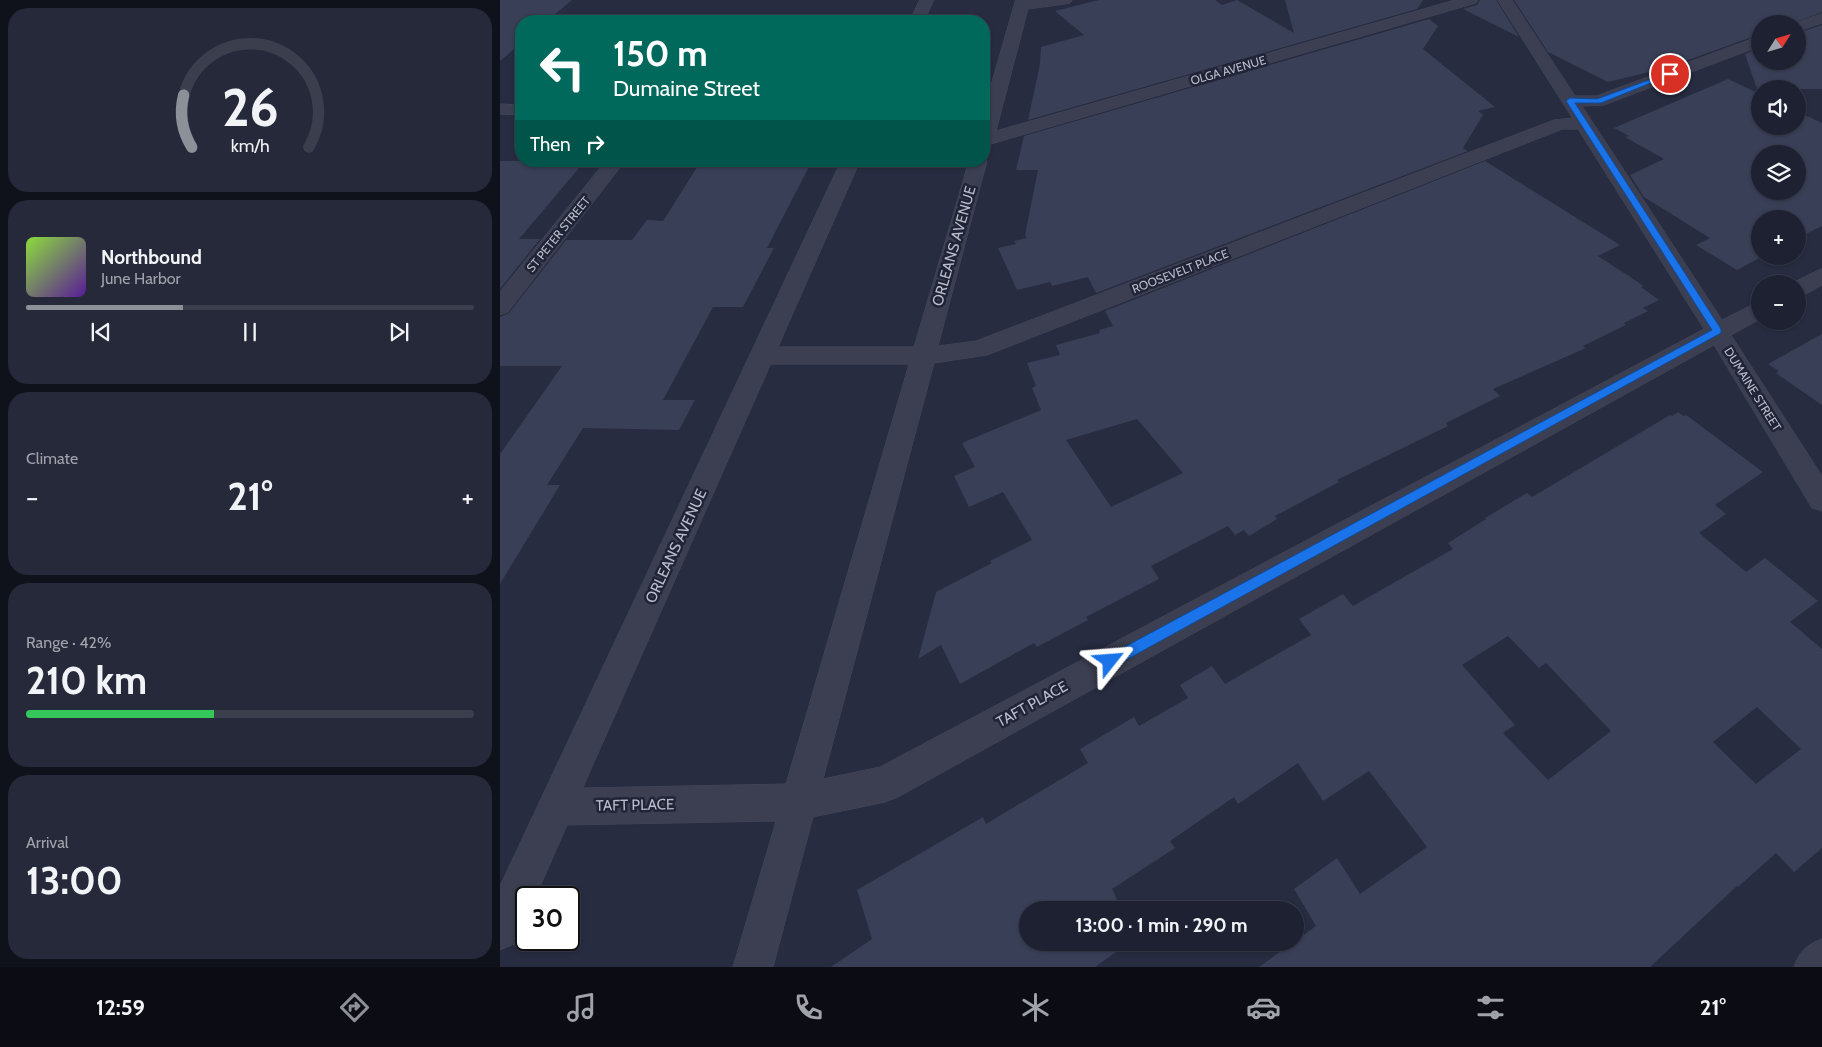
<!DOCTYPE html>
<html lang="en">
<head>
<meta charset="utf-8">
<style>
  :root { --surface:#1d2131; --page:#252939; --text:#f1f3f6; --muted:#a0a3ab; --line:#3b3e4d; --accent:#8c9099 }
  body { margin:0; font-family:Cabin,sans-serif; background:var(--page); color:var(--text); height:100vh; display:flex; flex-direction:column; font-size:19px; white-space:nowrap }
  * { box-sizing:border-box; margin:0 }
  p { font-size:16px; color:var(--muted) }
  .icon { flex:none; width:28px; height:28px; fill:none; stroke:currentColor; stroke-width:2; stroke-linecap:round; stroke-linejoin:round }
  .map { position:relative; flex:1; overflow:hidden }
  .sheet { display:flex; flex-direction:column; gap:8px; padding:8px; background:#10121b; width:500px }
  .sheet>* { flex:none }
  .top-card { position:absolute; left:15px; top:15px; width:475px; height:152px; border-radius:20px; box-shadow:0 1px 4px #0004,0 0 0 1px var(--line); background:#00695c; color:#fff; overflow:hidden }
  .needle { width:32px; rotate:53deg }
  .controls { position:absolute; left:1251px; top:15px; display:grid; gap:10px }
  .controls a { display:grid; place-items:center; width:55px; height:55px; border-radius:50%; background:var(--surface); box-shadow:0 1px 4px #0004,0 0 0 1px var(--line); font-size:25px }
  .speed { position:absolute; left:15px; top:886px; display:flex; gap:10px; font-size:25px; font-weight:700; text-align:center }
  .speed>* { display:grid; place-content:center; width:65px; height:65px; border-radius:50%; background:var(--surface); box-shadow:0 1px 4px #0004,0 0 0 1px var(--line); line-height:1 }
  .speed .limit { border:2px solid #111; border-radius:8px; background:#fff; color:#111 }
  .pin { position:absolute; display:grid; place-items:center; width:42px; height:42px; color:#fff; margin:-21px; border:2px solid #fff; border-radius:50%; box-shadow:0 1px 5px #0007 }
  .me { position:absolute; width:55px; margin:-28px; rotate:62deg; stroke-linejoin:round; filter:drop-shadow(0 0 4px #0008) }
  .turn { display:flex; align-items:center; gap:18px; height:105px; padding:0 15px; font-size:22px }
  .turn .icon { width:65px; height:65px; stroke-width:2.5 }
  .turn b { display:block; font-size:35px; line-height:42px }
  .then { display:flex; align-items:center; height:48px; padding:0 15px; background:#0003; gap:10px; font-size:19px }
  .big { font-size:38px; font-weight:700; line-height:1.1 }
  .sheet .widget { flex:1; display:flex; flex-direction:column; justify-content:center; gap:8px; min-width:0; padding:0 18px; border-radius:20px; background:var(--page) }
  .sheet .dial { align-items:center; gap:0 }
  .dial svg { height:130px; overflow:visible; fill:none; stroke:var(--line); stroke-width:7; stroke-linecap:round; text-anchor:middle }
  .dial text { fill:var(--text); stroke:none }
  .song { display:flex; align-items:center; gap:15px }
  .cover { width:60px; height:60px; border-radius:8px; background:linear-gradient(135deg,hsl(90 70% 55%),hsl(270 70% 35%)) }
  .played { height:5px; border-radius:2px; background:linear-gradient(90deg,var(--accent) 35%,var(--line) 35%) }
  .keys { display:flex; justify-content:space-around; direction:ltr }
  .heat { display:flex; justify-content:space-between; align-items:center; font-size:28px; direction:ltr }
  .charge { height:8px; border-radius:4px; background:linear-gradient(90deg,#34c759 42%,var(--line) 0) }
  .trip { position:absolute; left:519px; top:901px; width:285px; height:50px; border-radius:25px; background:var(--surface); box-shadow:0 1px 4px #0004,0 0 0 1px var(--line); font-weight:700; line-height:50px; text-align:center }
  .tab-bar { display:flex; height:80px; justify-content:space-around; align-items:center; background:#0c0d14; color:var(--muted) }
  .tab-bar .icon { width:35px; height:35px }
  .tab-bar .active { color:var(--accent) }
  .tab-bar b { font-size:22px; color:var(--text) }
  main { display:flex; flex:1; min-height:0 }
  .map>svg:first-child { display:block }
</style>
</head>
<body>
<main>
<section class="sheet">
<div class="widget dial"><svg viewBox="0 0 100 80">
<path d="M14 69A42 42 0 1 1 86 69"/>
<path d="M14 69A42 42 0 0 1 9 37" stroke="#8c9099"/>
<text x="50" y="56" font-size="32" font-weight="700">26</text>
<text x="50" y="72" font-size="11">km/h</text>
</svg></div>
<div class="widget">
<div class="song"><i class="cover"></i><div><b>Northbound</b><p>June Harbor</p></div></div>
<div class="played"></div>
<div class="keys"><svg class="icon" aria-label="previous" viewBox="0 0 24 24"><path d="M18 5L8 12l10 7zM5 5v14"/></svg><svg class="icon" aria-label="pause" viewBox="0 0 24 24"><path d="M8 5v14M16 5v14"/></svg><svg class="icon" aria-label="next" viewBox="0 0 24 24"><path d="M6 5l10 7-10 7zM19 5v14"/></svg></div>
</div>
<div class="widget"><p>Climate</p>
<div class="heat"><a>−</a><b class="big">21°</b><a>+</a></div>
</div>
<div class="widget"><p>Range · 42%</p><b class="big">210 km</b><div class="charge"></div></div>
<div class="widget"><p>Arrival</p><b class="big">13:00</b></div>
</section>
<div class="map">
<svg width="1322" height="967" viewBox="0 0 1322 967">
  <rect width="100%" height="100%" fill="#272c41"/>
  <!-- building -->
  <g fill="#393f57" fill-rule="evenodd">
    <path d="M0,0H72L47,21H21V43L0,61Z"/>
    <path d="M599,0H715L722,5L737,0L794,33L785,0H923L917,9L528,120L540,64L541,47L584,35L555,11Z"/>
    <path d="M980,0H996L1019,37L963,9L977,5Z"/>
    <path d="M1014,0H1322V12L1291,24H1260V34L1166,68L1108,82L1048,52Z"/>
    <path d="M929,19L938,26L923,49L995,107L978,111L983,115L963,148L968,151L596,293L588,277L552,286L550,282L517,290L498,248L516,244L514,241L527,238L525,235L538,170H516L524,136Z"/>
    <path d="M1322,25V89H1257L1245,54L1260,48V61H1298V33Z"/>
    <path d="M1228,79L1260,94V126H1298V112L1322,123V226L1298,238V219H1260V256H1263L1237,270L1196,245L1210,238L1144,197L1130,175L1164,159L1125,137L1129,136L1114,128ZM1260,154H1298V191H1260Z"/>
    <path d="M0,161H85L19,239H40L0,289Z"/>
    <path d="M201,161H312L267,248H274L243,307H213L163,400H195L179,430L83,428L47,485H60L0,584V454L62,366H0V317L9,313L66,240H132L147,220L163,221Z"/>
    <path d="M985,161L1120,245L1098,256L1144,286L1141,287L1159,300L1143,308L1148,311L1124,323L1126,325L1083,346L1086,348L993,389L1000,396L946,423L948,426L837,480L839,482L775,516L777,519L749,536L744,530L735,535L728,526L651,566L659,579L586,617L588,620L537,647L534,643L460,684L441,645L418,659L436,592L492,563L490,561L532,540L503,492L469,507L454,476L475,467L462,443L541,410L532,388L536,386L527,363L560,355L556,345L600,333L599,330L613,326L605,311ZM637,419L683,473L611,507L566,440Z"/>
    <path d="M1322,334V405L1276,373L1279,371L1268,364Z"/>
    <path d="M1178,412L1184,416L1186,415L1263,472L1215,505L1226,514L1199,533L1246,572L1265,558L1318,601L1290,622L1322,649V848L1294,872L1276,853L1238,887L1237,886L1150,967H759L816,926L794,889L837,858L860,894L927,847L869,771L823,801L798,763L738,804L734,797L670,841L675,848L612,889L622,910H528V942H630L595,967H331L372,939L357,890L483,817L486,824L588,763L580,749L634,717L639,726L688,698L680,685L712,666L725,684L811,635L799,619L843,594L853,606L953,549L948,543L986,519L985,518L1027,493L1032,497L1170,415L1172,416ZM1008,636L1039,668L1046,663L1111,731L1048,780L1003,733L1015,725L962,665ZM1257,707L1301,749L1256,784L1213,742Z"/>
  </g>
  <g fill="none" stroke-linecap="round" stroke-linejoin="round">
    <!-- minor casing -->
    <g stroke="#45485a" stroke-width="1">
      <g id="minor">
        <path d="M420,0H434L424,21H410Z"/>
        <path d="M516,0H572L570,3L565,4L528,9L496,131L955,0H978L976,3L484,146V110Z"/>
        <path d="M998,0H1012L1075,96H1096L1260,36V46L1104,105L1082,106L1222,320L1260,301V319L1231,335L1322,476V511L1312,508L1214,345L398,797L385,802L313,817L273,967H233L276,821L67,825L35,898H26V916L14,944L0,950V886L341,161H360L278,347H414L469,161H484V157L487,161L438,346L476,341L1054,120L1072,118ZM1063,129H1078L1204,329L380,767L323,779L434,363L487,355ZM271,364H409L286,784L83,788Z"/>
        <path d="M1322,14V23L1298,31V24H1293Z"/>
        <path d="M0,104L21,105V115L0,114Z"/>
        <path d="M106,161H125L8,312L0,315V292Z"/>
        <path d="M1322,269V285L1306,294L1298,296V284H1290Z"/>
        <path d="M1322,939V967H1294C1300,951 1306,945 1322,939Z"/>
      </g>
    </g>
    <!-- minor -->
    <use href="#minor" fill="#3b3f51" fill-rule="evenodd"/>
  </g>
  <!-- route -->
  <path fill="#1a73e8" stroke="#114b97" d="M1168,73L1173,74L1101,103H1075L1221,329V333L615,666L610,668L606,666L604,661L606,657L1212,330L1066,101L1070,98L1097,99Z"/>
  <g text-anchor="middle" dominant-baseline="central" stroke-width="5" stroke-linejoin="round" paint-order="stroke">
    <!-- far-street labels -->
    <g font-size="12" fill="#b8bbcb" stroke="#202436">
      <text transform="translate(728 70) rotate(-16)">OLGA AVENUE</text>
      <text transform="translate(58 234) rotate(-51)">ST PETER STREET</text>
      <text transform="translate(680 271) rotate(-21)">ROOSEVELT PLACE</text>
      <text transform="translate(1253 389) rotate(58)">DUMAINE STREET</text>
    </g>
    <!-- street labels -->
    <g font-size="15" fill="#b8bbcb" stroke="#202436">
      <text transform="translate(454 246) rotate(-74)">ORLEANS AVENUE</text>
      <text transform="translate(176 546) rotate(-65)">ORLEANS AVENUE</text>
      <text transform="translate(532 704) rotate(-29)">TAFT PLACE</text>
      <text transform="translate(135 805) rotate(-1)">TAFT PLACE</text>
    </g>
  </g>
</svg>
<div class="controls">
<a><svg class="needle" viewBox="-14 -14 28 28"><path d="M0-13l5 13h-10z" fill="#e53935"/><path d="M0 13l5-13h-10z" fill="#a0a3ab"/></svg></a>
<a><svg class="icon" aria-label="sound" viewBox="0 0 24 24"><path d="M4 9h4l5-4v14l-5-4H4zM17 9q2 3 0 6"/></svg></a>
<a><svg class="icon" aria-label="layers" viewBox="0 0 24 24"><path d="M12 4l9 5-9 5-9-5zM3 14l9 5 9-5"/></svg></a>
<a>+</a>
<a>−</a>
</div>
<div class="speed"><div class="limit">30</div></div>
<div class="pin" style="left:1170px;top:74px;background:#d93025"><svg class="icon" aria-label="arrive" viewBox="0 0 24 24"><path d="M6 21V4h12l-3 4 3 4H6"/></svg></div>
<svg class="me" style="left:610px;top:661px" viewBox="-20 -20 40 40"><path d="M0-17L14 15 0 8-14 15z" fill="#1a73e8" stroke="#fff" stroke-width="4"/></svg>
<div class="trip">13:00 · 1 min · 290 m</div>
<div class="top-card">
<div class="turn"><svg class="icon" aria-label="left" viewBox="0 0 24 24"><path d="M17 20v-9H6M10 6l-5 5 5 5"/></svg><div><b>150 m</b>Dumaine Street</div></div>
<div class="then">Then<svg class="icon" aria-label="right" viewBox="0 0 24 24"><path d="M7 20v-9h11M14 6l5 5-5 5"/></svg></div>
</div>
</div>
</main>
<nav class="tab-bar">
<b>12:59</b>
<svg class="icon active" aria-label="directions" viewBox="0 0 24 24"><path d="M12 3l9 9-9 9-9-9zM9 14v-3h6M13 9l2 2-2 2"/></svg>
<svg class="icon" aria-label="music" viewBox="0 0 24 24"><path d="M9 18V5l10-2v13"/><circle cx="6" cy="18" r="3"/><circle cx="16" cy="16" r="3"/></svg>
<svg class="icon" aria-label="phone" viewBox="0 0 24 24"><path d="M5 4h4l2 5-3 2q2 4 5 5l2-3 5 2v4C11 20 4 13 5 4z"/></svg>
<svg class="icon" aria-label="climate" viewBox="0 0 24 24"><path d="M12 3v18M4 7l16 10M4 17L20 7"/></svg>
<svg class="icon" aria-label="car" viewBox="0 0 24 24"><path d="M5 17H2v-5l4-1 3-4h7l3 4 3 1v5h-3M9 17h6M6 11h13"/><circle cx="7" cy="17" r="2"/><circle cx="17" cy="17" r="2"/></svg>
<svg class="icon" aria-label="filters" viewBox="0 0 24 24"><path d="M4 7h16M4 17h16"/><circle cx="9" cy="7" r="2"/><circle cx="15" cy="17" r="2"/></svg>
<b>21°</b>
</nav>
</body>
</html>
